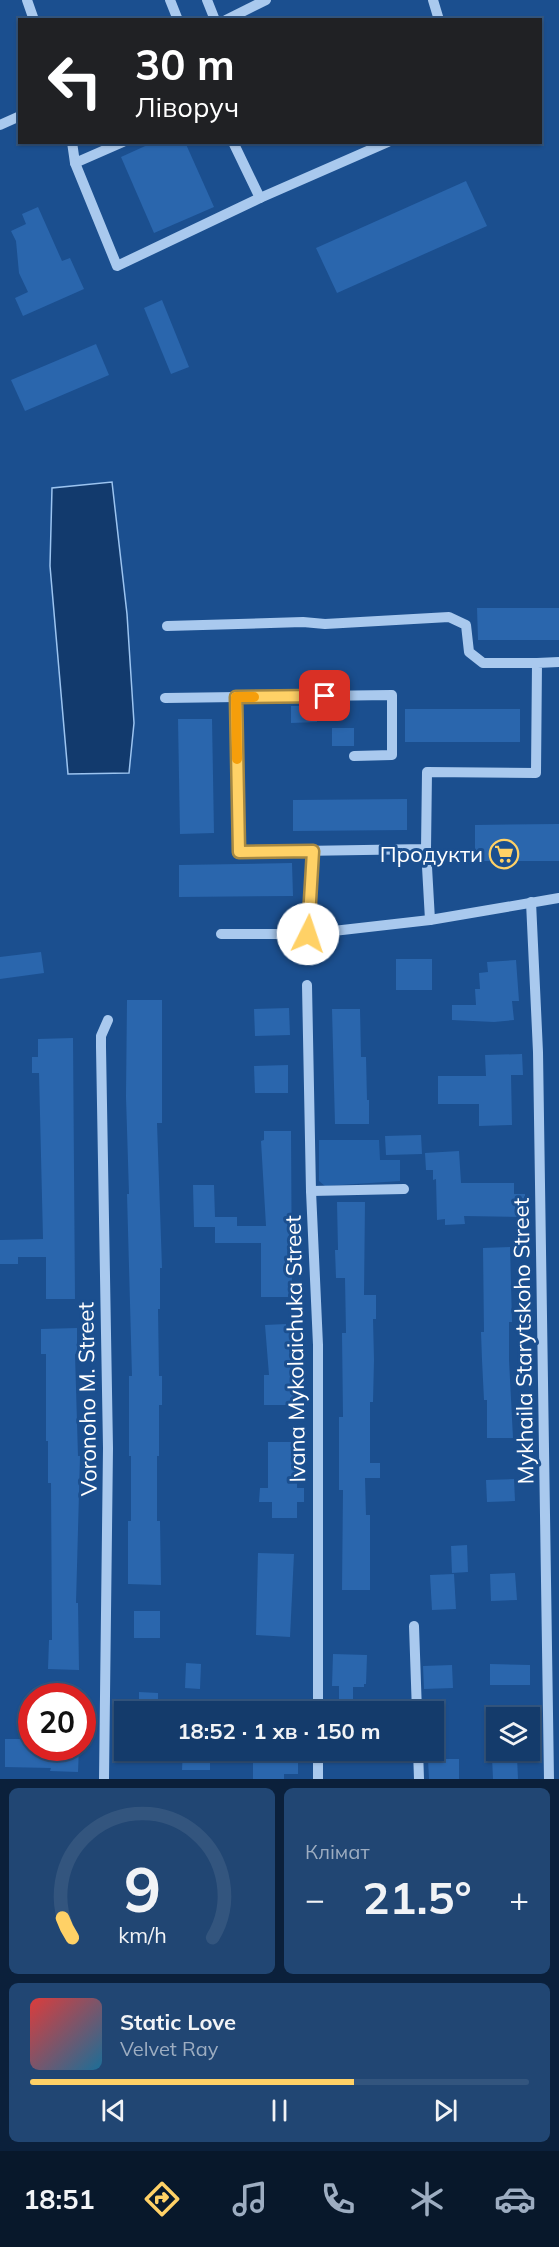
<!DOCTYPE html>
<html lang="uk">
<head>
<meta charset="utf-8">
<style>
  :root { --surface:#143b6b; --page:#214673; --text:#f1f3f6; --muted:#9dadc1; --line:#33557e; --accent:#ffd166 }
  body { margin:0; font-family:Mulish,sans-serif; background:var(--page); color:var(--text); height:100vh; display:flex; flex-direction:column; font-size:22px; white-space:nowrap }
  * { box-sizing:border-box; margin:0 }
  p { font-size:20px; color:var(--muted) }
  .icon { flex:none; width:33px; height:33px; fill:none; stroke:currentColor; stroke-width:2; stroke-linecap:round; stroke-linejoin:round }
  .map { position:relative; height:1779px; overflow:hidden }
  .panel { display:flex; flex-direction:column; gap:9px; padding:9px; background:#0b203b; flex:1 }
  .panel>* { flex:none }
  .hud { position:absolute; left:18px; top:18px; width:524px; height:126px; border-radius:0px; box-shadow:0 2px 4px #0004,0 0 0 2px var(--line); background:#202124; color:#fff; overflow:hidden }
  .fabs { position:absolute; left:486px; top:1707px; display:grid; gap:12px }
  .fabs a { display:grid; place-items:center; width:54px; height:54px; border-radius:0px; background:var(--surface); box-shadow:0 2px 4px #0004,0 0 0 2px var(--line); font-size:30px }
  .speed { position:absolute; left:18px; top:1683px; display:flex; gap:12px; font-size:30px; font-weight:700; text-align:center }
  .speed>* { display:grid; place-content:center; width:78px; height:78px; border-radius:50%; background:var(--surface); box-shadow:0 2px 4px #0004,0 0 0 2px var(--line); line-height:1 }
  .speed .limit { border:9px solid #d22; background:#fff; color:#111 }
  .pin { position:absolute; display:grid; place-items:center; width:51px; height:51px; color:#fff; margin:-26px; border-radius:12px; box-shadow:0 3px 9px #0006 }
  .me { position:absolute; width:66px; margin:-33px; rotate:4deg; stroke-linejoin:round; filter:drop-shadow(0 0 4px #0008) }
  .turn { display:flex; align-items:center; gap:21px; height:126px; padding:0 18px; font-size:27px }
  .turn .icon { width:78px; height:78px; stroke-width:2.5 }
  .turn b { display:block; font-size:42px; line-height:51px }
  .big { font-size:45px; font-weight:700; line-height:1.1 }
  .panel .card { flex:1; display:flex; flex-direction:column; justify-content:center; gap:9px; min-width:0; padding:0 21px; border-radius:9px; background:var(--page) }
  .panel .dial { align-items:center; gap:0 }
  .dial svg { height:156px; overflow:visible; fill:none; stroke:var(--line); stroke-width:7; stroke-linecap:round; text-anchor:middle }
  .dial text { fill:var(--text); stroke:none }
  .song { display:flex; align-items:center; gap:18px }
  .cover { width:72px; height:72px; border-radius:9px; background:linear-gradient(135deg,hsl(0 70% 55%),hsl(200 70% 35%)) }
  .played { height:6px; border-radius:3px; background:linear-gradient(90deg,var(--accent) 65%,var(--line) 65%) }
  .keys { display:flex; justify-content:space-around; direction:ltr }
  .heat { display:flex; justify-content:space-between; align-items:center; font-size:33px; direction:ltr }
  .panel .tiles { flex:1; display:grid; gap:9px; grid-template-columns:1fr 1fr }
  .card:last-child { grid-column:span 2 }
  .trip { position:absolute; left:114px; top:1701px; width:330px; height:60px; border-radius:0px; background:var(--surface); box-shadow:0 2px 4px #0004,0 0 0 2px var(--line); font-weight:700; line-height:60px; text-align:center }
  .menu { display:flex; height:96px; justify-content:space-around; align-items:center; background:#08182b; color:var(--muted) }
  .menu .icon { width:42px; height:42px }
  .menu .on { color:var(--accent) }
  .menu b { font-size:27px; color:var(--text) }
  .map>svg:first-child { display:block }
</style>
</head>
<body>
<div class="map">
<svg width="559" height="1779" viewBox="0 0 559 1779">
  <rect width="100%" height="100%" fill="#1b4f8f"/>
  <!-- green -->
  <path fill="#2461a8" d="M319,1140H379L380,1160H400V1181L325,1186L319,1181Z"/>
  <!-- water -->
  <path fill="#123a6d" stroke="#9cc4f0" stroke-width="1.5" d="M112,482L127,614L134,723L129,773L68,774L50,566L52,488Z"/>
  <!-- building -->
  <g fill="#2a66ad">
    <path d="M154,142H185L214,207L154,233L121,157Z"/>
    <path d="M466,181L487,226L337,293L316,248Z"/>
    <path d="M38,207L62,261L70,258L84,289L23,316L15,298L28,292L19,273L16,241L11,231L26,224L22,214Z"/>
    <path d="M162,300L189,367L171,374L144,308Z"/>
    <path d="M96,344L109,375L25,411L11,380Z"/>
    <path d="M477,608H559V640H478Z"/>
    <path d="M291,706H317V722L291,723Z"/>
    <rect x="405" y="709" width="115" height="33"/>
    <path d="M178,719H212L214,833L180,834Z"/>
    <rect x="332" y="728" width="22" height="18"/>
    <path d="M407,799V830L293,831V800Z"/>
    <path d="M559,824V861H475V825Z"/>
    <path d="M292,863L293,896L179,897V865Z"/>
    <path d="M41,952L44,973L0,979V957Z"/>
    <rect x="396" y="959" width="36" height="31"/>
    <path d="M516,960L519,1001H512L514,1020L494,1022L452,1020V1005H476L475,989H480L479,973L488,972L487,962Z"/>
    <path d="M127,1000H162V1123H157L162,1268H160V1309H158L159,1376H162V1405H159V1456H157V1521H160L161,1585L128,1584V1521H131V1456H129V1376H132L127,1194H129L126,1097Z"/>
    <path d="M289,1008L290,1035L255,1036L254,1009Z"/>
    <path d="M332,1009H360L361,1057H366L367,1100H369V1124H335Z"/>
    <path d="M73,1038L75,1299H46V1257H18V1264H0V1240L43,1239L39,1073H32V1057H38V1039Z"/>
    <path d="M522,1054L523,1075H511L512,1125L479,1126V1104H438V1076H486L485,1055Z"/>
    <path d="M288,1065V1093H255L254,1066Z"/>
    <path d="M264,1131H291L292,1297H261V1243H215V1227H194L193,1185H214L215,1217H237V1226H266L261,1141L264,1140Z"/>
    <path d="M421,1135L422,1154L386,1155L385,1136Z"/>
    <path d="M459,1151L461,1183H514V1194H525V1217L464,1216L465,1224L445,1225V1219L437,1220L436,1179L433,1180V1170H426L425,1153Z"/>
    <path d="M337,1202H365L364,1295H376V1319H373L374,1360L373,1402H370V1463H380V1478H365L366,1515H370V1590H342L343,1490H339V1417H343L342,1333H346L345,1278H336L335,1250H338Z"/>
    <path d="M510,1247L512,1322H509V1360L513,1438H487V1400H484L482,1360L481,1332H484L483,1248Z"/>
    <path d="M286,1324V1329H294V1405H264V1375H269L265,1325Z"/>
    <path d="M77,1328V1354H75L78,1456H80L76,1603H78L79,1670L48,1669L49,1640H52L51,1483H48V1441H46V1354H41V1329Z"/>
    <path d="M268,1442H297V1488H304V1502H297V1518H272V1502H259L260,1488H268Z"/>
    <path d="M514,1479L515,1501L487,1502L486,1480Z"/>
    <path d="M467,1545L468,1572L452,1573L451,1546Z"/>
    <path d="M258,1553L294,1554L290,1637L256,1635Z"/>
    <path d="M515,1573L517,1600L491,1601L490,1574Z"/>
    <path d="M454,1574L456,1609L432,1610L430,1575Z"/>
    <rect x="134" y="1611" width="26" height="27"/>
    <path d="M333,1654L367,1655L366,1684H364V1687H353V1712H339V1686H332Z"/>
    <path d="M186,1663L201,1664L200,1689L185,1688Z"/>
    <path d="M490,1664L530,1665V1685H490Z"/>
    <path d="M452,1665L453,1688L424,1689L423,1666Z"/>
    <path d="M139,1692L158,1693V1712H139Z"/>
    <path d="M5,1739H31V1748H79L78,1772L50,1771L51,1768L5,1767Z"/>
    <path d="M183,1750H210V1770H182Z"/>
    <path d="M253,1750H298V1774H284V1779H253Z"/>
    <path d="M492,1757H517L518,1779H493Z"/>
    <path d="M428,1759H459V1779H429Z"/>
  </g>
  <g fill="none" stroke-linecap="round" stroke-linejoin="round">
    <!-- minor -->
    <g stroke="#a9c9ee" stroke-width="10">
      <path d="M27,0L34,20"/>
      <path d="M170,0L178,20"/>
      <path d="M207,0L215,20"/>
      <path d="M433,0L439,20"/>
      <path d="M226,20L266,0"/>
      <path d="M0,125L20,116"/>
      <path d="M72,142L75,163L123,142"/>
      <path d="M233,142L260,198"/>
      <path d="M75,163L117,266L260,198L388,142"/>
      <path d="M167,626L303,622L325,624L449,617L466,625L469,652L483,663H537"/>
      <path d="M235,697L239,852L426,849L427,772L536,773L537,663L559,662"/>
      <path d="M165,698L392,695V755L354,756"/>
      <path d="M426,849L430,920"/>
      <path d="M531,902L538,1052L549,1779"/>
      <path d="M221,934H307L430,920L559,898"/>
      <path d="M307,934L313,851"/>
      <path d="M307,985L311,1191L318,1345V1712"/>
      <path d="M311,1191L404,1189"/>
      <path d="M414,1626L417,1712"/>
      <path d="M318,1750V1779"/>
      <path d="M418,1750L419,1779"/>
      <path d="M104,1779L108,1448L101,1047V1036L108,1020"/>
    </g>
  </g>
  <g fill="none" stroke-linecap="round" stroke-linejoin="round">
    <!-- route casing -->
    <g stroke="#a68842" stroke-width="15">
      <path id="route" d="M308,934L313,851L239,852L236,697L325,696"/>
    </g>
    <!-- route -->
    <use href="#route" stroke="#ffd166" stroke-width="10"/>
    <!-- slow -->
    <path stroke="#f59e0b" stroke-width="10" d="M237,759L236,697H254"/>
  </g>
  <!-- icons -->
  <defs>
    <g id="supermarket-ring" transform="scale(1.5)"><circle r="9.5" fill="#1b4f8f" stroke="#ffd166" stroke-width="1.5"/><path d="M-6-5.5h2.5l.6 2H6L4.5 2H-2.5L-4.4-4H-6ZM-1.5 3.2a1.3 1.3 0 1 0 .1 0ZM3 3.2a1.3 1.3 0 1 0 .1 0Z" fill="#ffd166"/></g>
  </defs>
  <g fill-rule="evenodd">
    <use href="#supermarket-ring" x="504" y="854"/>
  </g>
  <g text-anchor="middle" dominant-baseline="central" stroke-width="6" stroke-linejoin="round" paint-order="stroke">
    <!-- poi labels -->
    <g font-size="22" fill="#fff" stroke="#1b4f8f" text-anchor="end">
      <text x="483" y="854">Продукти</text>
    </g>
    <!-- street labels -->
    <g font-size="22" fill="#fff" stroke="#1b4f8f">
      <text transform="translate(523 1341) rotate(-91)">Mykhaila Starytskoho Street</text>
      <text transform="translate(295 1349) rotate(-91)">Ivana Mykolaichuka Street</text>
      <text transform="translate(87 1399) rotate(-91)">Voronoho M. Street</text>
    </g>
  </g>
</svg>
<div class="fabs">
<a><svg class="icon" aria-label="layers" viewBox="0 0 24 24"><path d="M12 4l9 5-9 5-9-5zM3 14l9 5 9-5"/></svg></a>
</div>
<div class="speed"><div class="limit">20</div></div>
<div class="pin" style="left:325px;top:696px;background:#d93025"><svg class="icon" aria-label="arrive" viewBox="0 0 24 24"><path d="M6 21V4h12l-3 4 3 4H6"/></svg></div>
<svg class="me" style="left:308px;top:934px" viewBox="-20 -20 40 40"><circle r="19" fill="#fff"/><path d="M0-13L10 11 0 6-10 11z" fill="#ffd166"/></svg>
<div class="trip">18:52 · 1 хв · 150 m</div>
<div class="hud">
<div class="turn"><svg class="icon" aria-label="left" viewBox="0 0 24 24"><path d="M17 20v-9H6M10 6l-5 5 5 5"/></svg><div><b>30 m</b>Ліворуч</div></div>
</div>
</div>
<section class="panel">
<div class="tiles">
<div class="card dial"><svg viewBox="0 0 100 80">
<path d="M14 69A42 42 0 1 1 86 69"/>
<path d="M14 69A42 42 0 0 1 9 59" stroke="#ffd166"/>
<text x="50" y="56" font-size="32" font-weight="700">9</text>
<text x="50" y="72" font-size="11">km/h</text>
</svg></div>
<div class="card"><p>Клімат</p>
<div class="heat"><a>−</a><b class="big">21.5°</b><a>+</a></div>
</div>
<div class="card">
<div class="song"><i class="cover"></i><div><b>Static Love</b><p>Velvet Ray</p></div></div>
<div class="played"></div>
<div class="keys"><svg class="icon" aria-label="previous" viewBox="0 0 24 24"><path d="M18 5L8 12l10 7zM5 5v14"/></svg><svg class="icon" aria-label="pause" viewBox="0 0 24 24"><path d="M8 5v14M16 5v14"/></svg><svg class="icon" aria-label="next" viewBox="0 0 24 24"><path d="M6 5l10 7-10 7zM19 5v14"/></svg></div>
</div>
</div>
</section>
<nav class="menu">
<b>18:51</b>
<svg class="icon on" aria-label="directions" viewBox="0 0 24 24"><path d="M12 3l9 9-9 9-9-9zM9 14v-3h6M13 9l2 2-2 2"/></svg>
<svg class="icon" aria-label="music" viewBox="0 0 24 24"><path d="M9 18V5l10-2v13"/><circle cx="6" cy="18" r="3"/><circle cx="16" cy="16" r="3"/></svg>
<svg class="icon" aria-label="phone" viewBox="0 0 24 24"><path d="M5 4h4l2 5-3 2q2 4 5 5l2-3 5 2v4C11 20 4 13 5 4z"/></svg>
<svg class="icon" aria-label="climate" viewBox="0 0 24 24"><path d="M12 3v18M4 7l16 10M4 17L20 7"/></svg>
<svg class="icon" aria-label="car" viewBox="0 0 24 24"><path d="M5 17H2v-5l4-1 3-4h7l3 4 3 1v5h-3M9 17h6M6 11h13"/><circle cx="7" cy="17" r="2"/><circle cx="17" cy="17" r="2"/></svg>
</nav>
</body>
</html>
